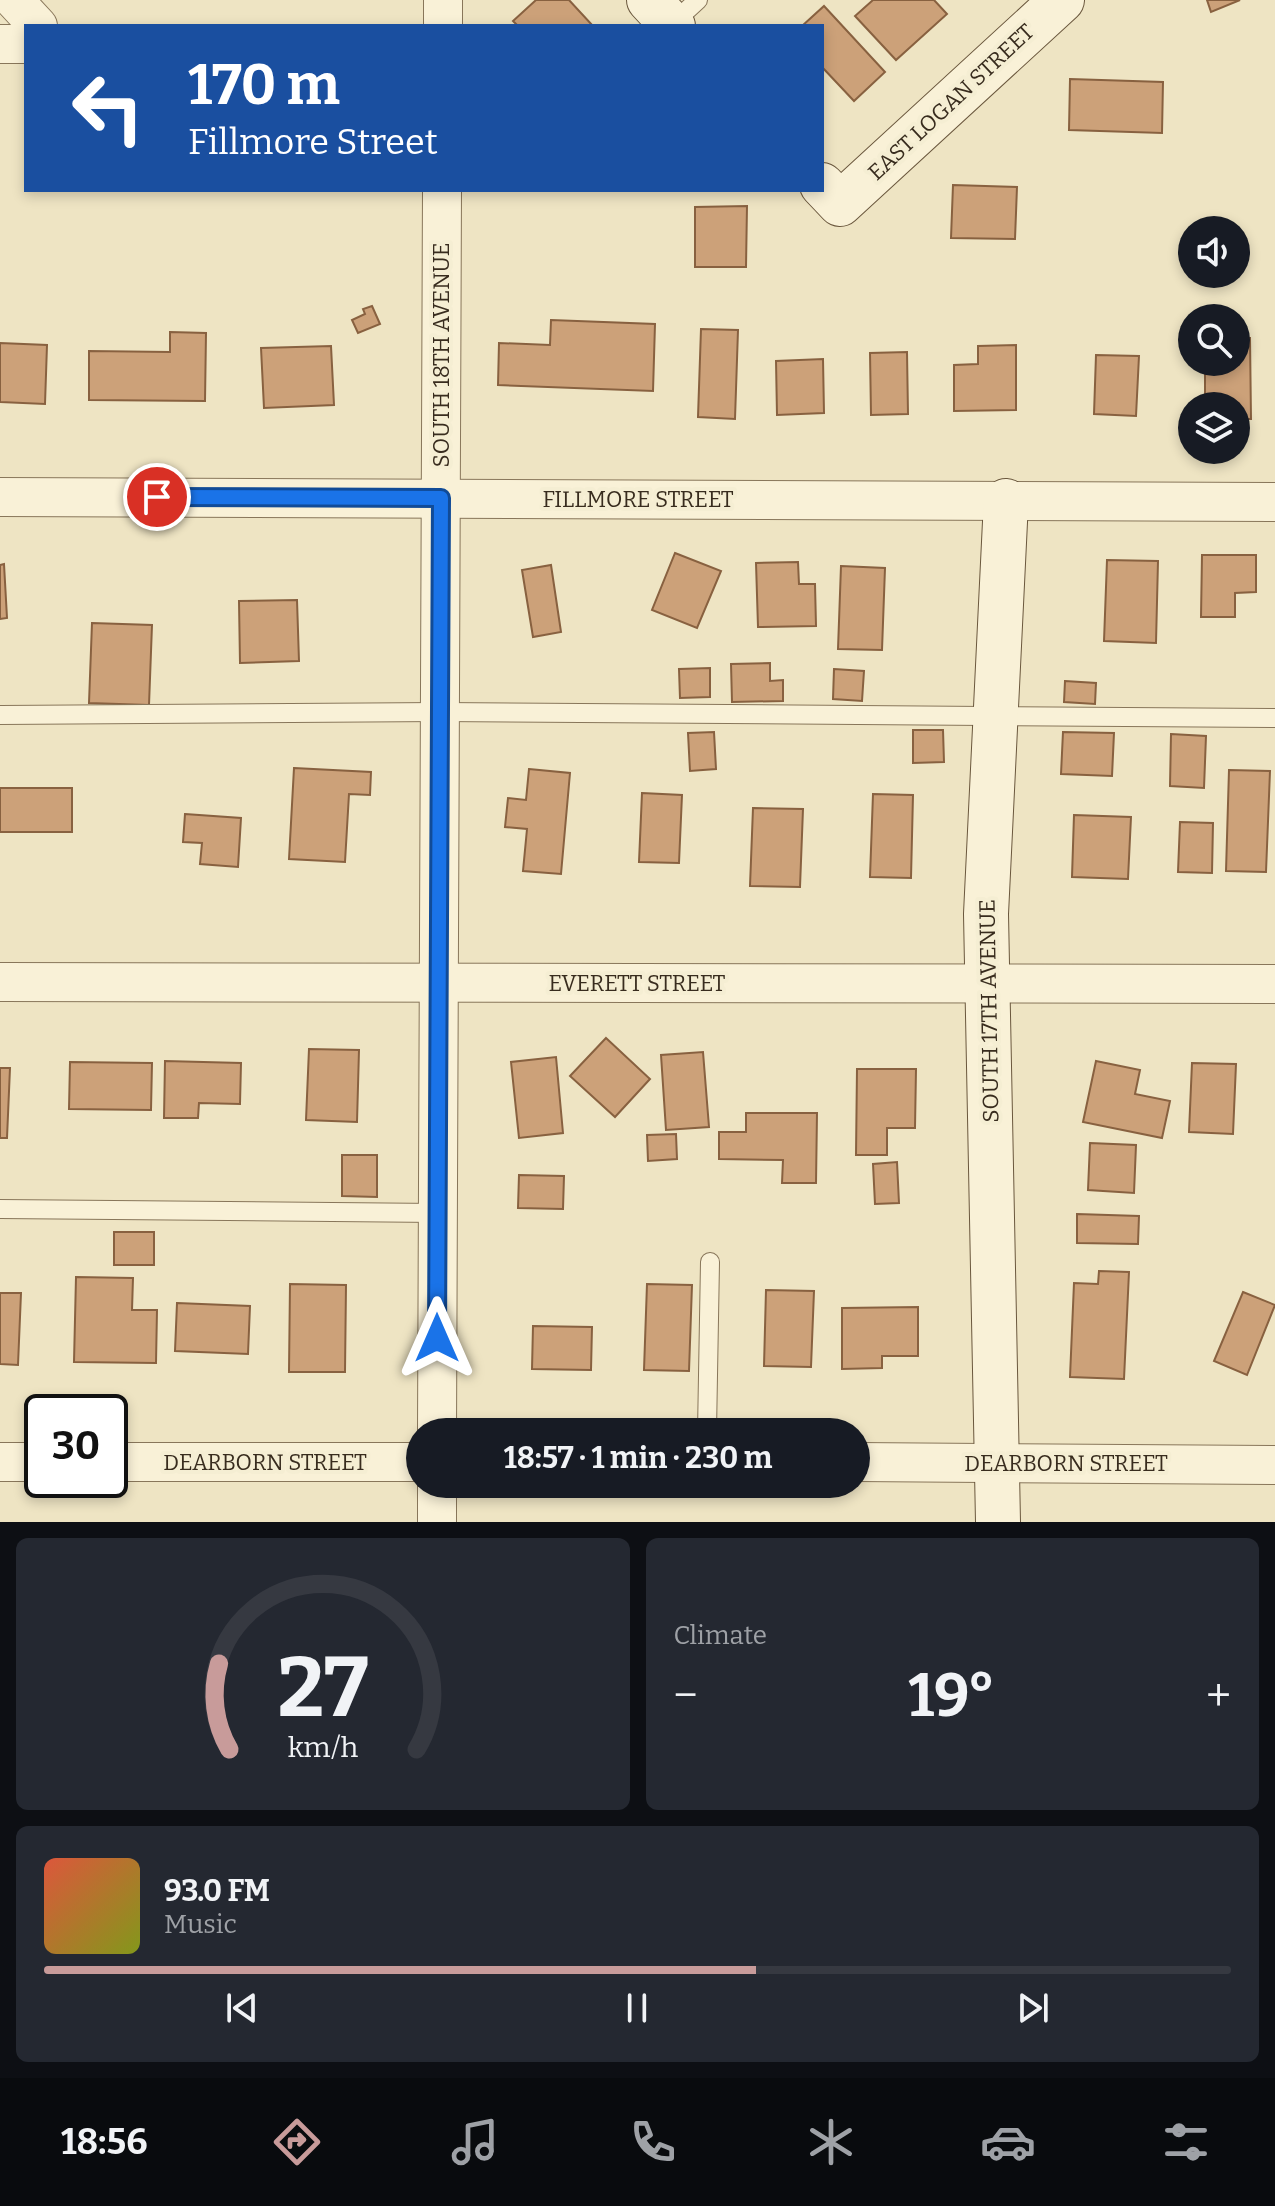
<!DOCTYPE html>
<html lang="en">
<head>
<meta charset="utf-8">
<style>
  :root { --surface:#171b24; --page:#242831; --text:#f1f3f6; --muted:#9ea1a6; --line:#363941; --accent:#c89b9a }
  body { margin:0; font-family:Bitter,serif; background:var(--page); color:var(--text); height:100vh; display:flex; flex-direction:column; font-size:30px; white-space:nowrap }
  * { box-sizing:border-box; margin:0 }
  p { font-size:26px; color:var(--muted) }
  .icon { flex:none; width:44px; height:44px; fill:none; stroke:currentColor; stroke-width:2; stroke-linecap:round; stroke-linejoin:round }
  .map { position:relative; height:1522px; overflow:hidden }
  .details { display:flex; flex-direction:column; gap:16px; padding:16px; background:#0d0f14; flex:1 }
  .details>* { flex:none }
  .guide { position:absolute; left:24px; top:24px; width:800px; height:168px; border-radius:0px; box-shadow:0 4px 12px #0003; background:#1a4fa0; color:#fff; overflow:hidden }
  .tools { position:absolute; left:1178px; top:216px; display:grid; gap:16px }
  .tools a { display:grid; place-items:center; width:72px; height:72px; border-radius:50%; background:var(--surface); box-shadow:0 4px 12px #0003; font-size:40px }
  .speed { position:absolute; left:24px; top:1394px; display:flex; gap:16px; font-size:40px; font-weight:700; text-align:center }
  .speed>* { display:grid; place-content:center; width:104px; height:104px; border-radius:50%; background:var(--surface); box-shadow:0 4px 12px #0003; line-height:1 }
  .speed .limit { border:4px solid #111; border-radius:12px; background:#fff; color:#111 }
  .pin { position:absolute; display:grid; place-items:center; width:68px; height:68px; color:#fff; margin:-34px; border:4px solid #fff; border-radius:50%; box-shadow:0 2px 8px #0007 }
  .me { position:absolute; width:88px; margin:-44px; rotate:0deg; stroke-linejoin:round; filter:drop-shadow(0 0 6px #0008) }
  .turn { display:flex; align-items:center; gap:28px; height:168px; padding:0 32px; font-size:36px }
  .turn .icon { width:104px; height:104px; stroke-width:2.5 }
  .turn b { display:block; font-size:56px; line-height:68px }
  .big { font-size:60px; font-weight:700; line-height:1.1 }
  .details .card { flex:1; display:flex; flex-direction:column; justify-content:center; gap:12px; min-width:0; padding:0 28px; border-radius:12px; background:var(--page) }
  .details .dial { align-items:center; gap:0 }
  .dial svg { height:208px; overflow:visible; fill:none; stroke:var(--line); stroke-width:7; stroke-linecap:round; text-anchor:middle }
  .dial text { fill:var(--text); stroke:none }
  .song { display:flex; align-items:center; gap:24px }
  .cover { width:96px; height:96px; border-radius:12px; background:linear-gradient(135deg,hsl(10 70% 55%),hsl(70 70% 35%)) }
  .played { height:8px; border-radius:4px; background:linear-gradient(90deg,var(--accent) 60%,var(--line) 60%) }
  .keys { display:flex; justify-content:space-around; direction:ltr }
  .heat { display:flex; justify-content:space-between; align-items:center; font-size:44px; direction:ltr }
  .details .tiles { flex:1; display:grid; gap:16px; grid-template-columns:1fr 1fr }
  .card:last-child { grid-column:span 2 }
  .trip { position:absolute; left:406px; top:1418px; width:464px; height:80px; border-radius:40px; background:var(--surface); box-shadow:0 4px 12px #0003; font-weight:700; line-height:80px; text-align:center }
  .tabs { display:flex; height:128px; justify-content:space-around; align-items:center; background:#090b0e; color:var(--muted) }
  .tabs .icon { width:56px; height:56px }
  .tabs .on { color:var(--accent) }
  .tabs b { font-size:36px; color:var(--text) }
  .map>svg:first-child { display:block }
</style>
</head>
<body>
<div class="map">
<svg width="1275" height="1522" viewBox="0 0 1275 1522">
  <rect width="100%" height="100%" fill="#eee4c3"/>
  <!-- building -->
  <g fill="#cca179" stroke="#886140" stroke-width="2">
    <path d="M536,0H569L593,26H518L513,21Z"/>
    <path d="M873,0H934L947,14L896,60L855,16Z"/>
    <path d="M1207,0H1240L1211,12Z"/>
    <path d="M824,6L885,72L854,101L822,67V26H802Z"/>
    <path d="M1070,79L1163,82L1162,133L1069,130Z"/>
    <path d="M953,185L1017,187L1015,239L951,238Z"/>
    <path d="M747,206L746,267H695V207Z"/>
    <path d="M372,306L380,324L358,333L352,320L365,314L363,309Z"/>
    <path d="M551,320L655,324L653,391L498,385L499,343L550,345Z"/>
    <path d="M701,329L738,330L735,419L698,417Z"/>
    <path d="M170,332L206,333L205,401L89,400V351L170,352Z"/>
    <path d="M1236,338H1250L1251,419H1236V406H1205V362H1236Z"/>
    <path d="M0,343L47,345L45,404L0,402Z"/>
    <path d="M1016,345V410L954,411V365L978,364V346Z"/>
    <path d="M331,346L334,405L264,408L261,348Z"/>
    <path d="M907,352L908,414L871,415L870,353Z"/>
    <path d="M1096,355L1139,356L1136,416L1094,414Z"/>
    <path d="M823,359L824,413L777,415L776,361Z"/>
    <path d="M675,553L721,571L697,628L652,610Z"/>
    <path d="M1202,555H1256V592L1235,593V617H1201Z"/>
    <path d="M1107,560L1158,561L1156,643L1104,641Z"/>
    <path d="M798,562L799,584H815L816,626L758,627L756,563Z"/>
    <path d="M4,564L7,618L0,619V565Z"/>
    <path d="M551,565L561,632L533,637L522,570Z"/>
    <path d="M841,566L885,568L882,650L838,649Z"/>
    <path d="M297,600L299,661L240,663L239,601Z"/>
    <path d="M92,623L152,625L149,705L89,703Z"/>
    <path d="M770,663V681L783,680V701L732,702L731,664Z"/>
    <path d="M710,668V697L680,698L679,669Z"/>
    <path d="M834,669L864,671L862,701L833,699Z"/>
    <path d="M1065,681L1096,683L1095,704L1064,702Z"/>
    <path d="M913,730H943L944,762L913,763Z"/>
    <path d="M714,732L716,769L690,771L688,733Z"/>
    <path d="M1063,732L1114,733L1112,776L1061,774Z"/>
    <path d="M1171,734L1206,736L1204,788L1170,786Z"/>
    <path d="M294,768L371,772L370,795L349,794L345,862L289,859Z"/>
    <path d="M529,769L570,773L561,874L523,871L527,829L505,827L508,798L526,800Z"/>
    <path d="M1229,770L1270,771L1266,872L1226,871Z"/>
    <rect x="0" y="788" width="72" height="44"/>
    <path d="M642,793L682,795L679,863L639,862Z"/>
    <path d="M873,794L913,795L911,878L870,877Z"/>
    <path d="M753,808L803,809L800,887L750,886Z"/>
    <path d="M185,814L241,818L238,867L200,864L202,843L183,842Z"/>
    <path d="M1074,815L1131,817L1128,879L1072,877Z"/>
    <path d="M1180,822L1213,823L1212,873L1178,872Z"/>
    <path d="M606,1038L650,1079L615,1117L570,1076Z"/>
    <path d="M309,1049L359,1050L357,1122L306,1120Z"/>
    <path d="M703,1052L709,1127L666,1130L661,1055Z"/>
    <path d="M556,1057L563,1133L519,1138L511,1062Z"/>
    <path d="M165,1061L241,1063L240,1104L199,1103L198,1118H164Z"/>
    <path d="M1096,1061L1140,1070L1135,1094L1170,1101L1162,1138L1083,1122Z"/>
    <path d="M70,1062L152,1063L151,1110L69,1109Z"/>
    <path d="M1192,1063L1236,1064L1233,1134L1189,1132Z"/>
    <path d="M0,1068H10L7,1138H0Z"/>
    <path d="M857,1069H916L915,1128H887V1155H856Z"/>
    <path d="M746,1113H817L816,1183H782L783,1160L719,1159V1132H746Z"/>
    <path d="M676,1134L677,1159L648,1161L647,1135Z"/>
    <path d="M1090,1143L1136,1145L1134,1193L1088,1190Z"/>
    <path d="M342,1155H377V1197L342,1196Z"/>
    <path d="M897,1162L899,1203L875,1204L873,1164Z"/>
    <path d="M519,1175L564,1176L563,1209L518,1208Z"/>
    <path d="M1077,1214L1139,1216L1138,1244L1077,1243Z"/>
    <rect x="114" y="1232" width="40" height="33"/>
    <path d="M1099,1271L1129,1272L1124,1379L1070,1377L1074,1283L1098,1284Z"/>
    <path d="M76,1277L133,1278L132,1310H157L156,1363L74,1362Z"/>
    <path d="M290,1284L346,1285L345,1372H289Z"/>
    <path d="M647,1284L692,1285L689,1371L644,1370Z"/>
    <path d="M766,1290L814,1291L811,1367L764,1366Z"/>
    <path d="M1243,1292L1275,1305L1247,1375L1214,1361Z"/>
    <path d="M0,1293H21L18,1365L0,1364Z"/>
    <path d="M177,1303L250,1306L248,1354L175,1351Z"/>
    <path d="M918,1307V1356H882V1368L842,1369V1308Z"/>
    <path d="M533,1326L592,1327L591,1370L532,1369Z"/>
  </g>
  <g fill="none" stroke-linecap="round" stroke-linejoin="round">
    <!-- lane casing -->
    <g stroke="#88765a" stroke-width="20">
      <g id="lane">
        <path d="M672,24L698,0"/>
        <path d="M0,715L440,712L1275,718"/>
        <path d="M0,1209L438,1213"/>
        <path d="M707,1432L710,1262"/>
      </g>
    </g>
    <!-- street casing -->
    <g stroke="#88765a" stroke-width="40">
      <g id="street">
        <path d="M14,0L38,26"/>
        <path d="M443,26V0"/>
        <path d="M0,44H26"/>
        <path d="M0,497L1275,502"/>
        <path d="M0,982L1275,984"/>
        <path d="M437,1432L442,190"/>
        <path d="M0,1462H42"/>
        <path d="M110,1462H420"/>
        <path d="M856,1462L1275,1465"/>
        <path d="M437,1522V1484"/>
      </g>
    </g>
    <!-- secondary casing -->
    <g stroke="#6a573d" stroke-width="46">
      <g id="secondary">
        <path d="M649,0L673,26"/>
        <path d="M822,185L840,204L1062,0"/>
        <path d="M998,1522L986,914L1006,501"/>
      </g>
    </g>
    <!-- lane -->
    <use href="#lane" stroke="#f9f1d7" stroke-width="18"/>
    <!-- street -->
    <use href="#street" stroke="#f9f1d7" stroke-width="38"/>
    <!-- secondary -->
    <use href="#secondary" stroke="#f9f1d7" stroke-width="44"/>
  </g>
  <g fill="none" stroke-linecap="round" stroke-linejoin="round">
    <!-- route casing -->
    <g stroke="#114b97" stroke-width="20">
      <path id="route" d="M157,497L441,498L437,1338"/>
    </g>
    <!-- route -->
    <use href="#route" stroke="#1a73e8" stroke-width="14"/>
  </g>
  <g text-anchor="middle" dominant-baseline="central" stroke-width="8" stroke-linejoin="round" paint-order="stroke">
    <!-- street labels -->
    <g font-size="22" fill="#382c1e" stroke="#f5eed3">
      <text transform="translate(951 102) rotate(-43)">EAST LOGAN STREET</text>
      <text transform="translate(441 355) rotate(-90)">SOUTH 18TH AVENUE</text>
      <text x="638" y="499">FILLMORE STREET</text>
      <text x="637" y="983">EVERETT STREET</text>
      <text transform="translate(989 1011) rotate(-91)">SOUTH 17TH AVENUE</text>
      <text x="265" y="1462">DEARBORN STREET</text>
      <text x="1066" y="1463">DEARBORN STREET</text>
    </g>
  </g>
</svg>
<div class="tools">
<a><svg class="icon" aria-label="sound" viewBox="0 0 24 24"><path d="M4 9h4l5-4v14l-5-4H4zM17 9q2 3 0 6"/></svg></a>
<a><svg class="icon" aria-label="search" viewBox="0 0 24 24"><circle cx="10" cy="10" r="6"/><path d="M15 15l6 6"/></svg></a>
<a><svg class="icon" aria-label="layers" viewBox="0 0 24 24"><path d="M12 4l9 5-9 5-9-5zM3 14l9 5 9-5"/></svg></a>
</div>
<div class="speed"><div class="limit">30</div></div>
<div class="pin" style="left:157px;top:497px;background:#d93025"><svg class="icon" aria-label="arrive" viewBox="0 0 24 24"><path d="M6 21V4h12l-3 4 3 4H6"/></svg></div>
<svg class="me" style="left:437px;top:1338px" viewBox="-20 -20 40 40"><path d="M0-17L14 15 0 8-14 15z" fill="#1a73e8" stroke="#fff" stroke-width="4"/></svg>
<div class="trip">18:57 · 1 min · 230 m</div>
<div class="guide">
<div class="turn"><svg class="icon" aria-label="left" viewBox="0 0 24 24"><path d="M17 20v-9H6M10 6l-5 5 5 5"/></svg><div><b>170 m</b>Fillmore Street</div></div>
</div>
</div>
<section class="details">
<div class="tiles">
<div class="card dial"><svg viewBox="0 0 100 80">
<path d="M14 69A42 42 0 1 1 86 69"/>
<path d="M14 69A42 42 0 0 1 10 36" stroke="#c89b9a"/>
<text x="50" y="56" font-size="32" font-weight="700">27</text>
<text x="50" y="72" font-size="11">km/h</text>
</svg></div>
<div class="card"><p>Climate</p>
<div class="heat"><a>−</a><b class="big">19°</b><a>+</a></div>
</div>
<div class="card">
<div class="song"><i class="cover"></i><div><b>93.0 FM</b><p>Music</p></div></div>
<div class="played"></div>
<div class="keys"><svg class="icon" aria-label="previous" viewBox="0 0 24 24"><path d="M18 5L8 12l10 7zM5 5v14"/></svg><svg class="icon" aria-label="pause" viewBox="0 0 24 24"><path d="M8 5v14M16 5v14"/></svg><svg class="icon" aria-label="next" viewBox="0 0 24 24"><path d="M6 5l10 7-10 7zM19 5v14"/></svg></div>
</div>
</div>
</section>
<nav class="tabs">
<b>18:56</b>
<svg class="icon on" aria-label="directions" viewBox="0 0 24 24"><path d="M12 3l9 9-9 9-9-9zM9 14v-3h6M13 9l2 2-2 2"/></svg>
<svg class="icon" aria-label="music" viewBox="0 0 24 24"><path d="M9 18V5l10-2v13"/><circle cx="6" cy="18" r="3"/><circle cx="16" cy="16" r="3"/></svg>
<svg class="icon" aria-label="phone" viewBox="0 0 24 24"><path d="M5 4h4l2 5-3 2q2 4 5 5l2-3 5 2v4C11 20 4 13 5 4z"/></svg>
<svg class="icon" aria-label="climate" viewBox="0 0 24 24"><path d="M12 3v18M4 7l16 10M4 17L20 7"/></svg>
<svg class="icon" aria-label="car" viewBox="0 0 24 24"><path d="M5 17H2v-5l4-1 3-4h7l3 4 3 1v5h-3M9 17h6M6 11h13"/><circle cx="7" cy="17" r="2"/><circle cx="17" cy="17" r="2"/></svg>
<svg class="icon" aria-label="filters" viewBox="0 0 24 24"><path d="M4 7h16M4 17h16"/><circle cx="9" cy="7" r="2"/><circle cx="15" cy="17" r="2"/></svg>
</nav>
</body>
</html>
